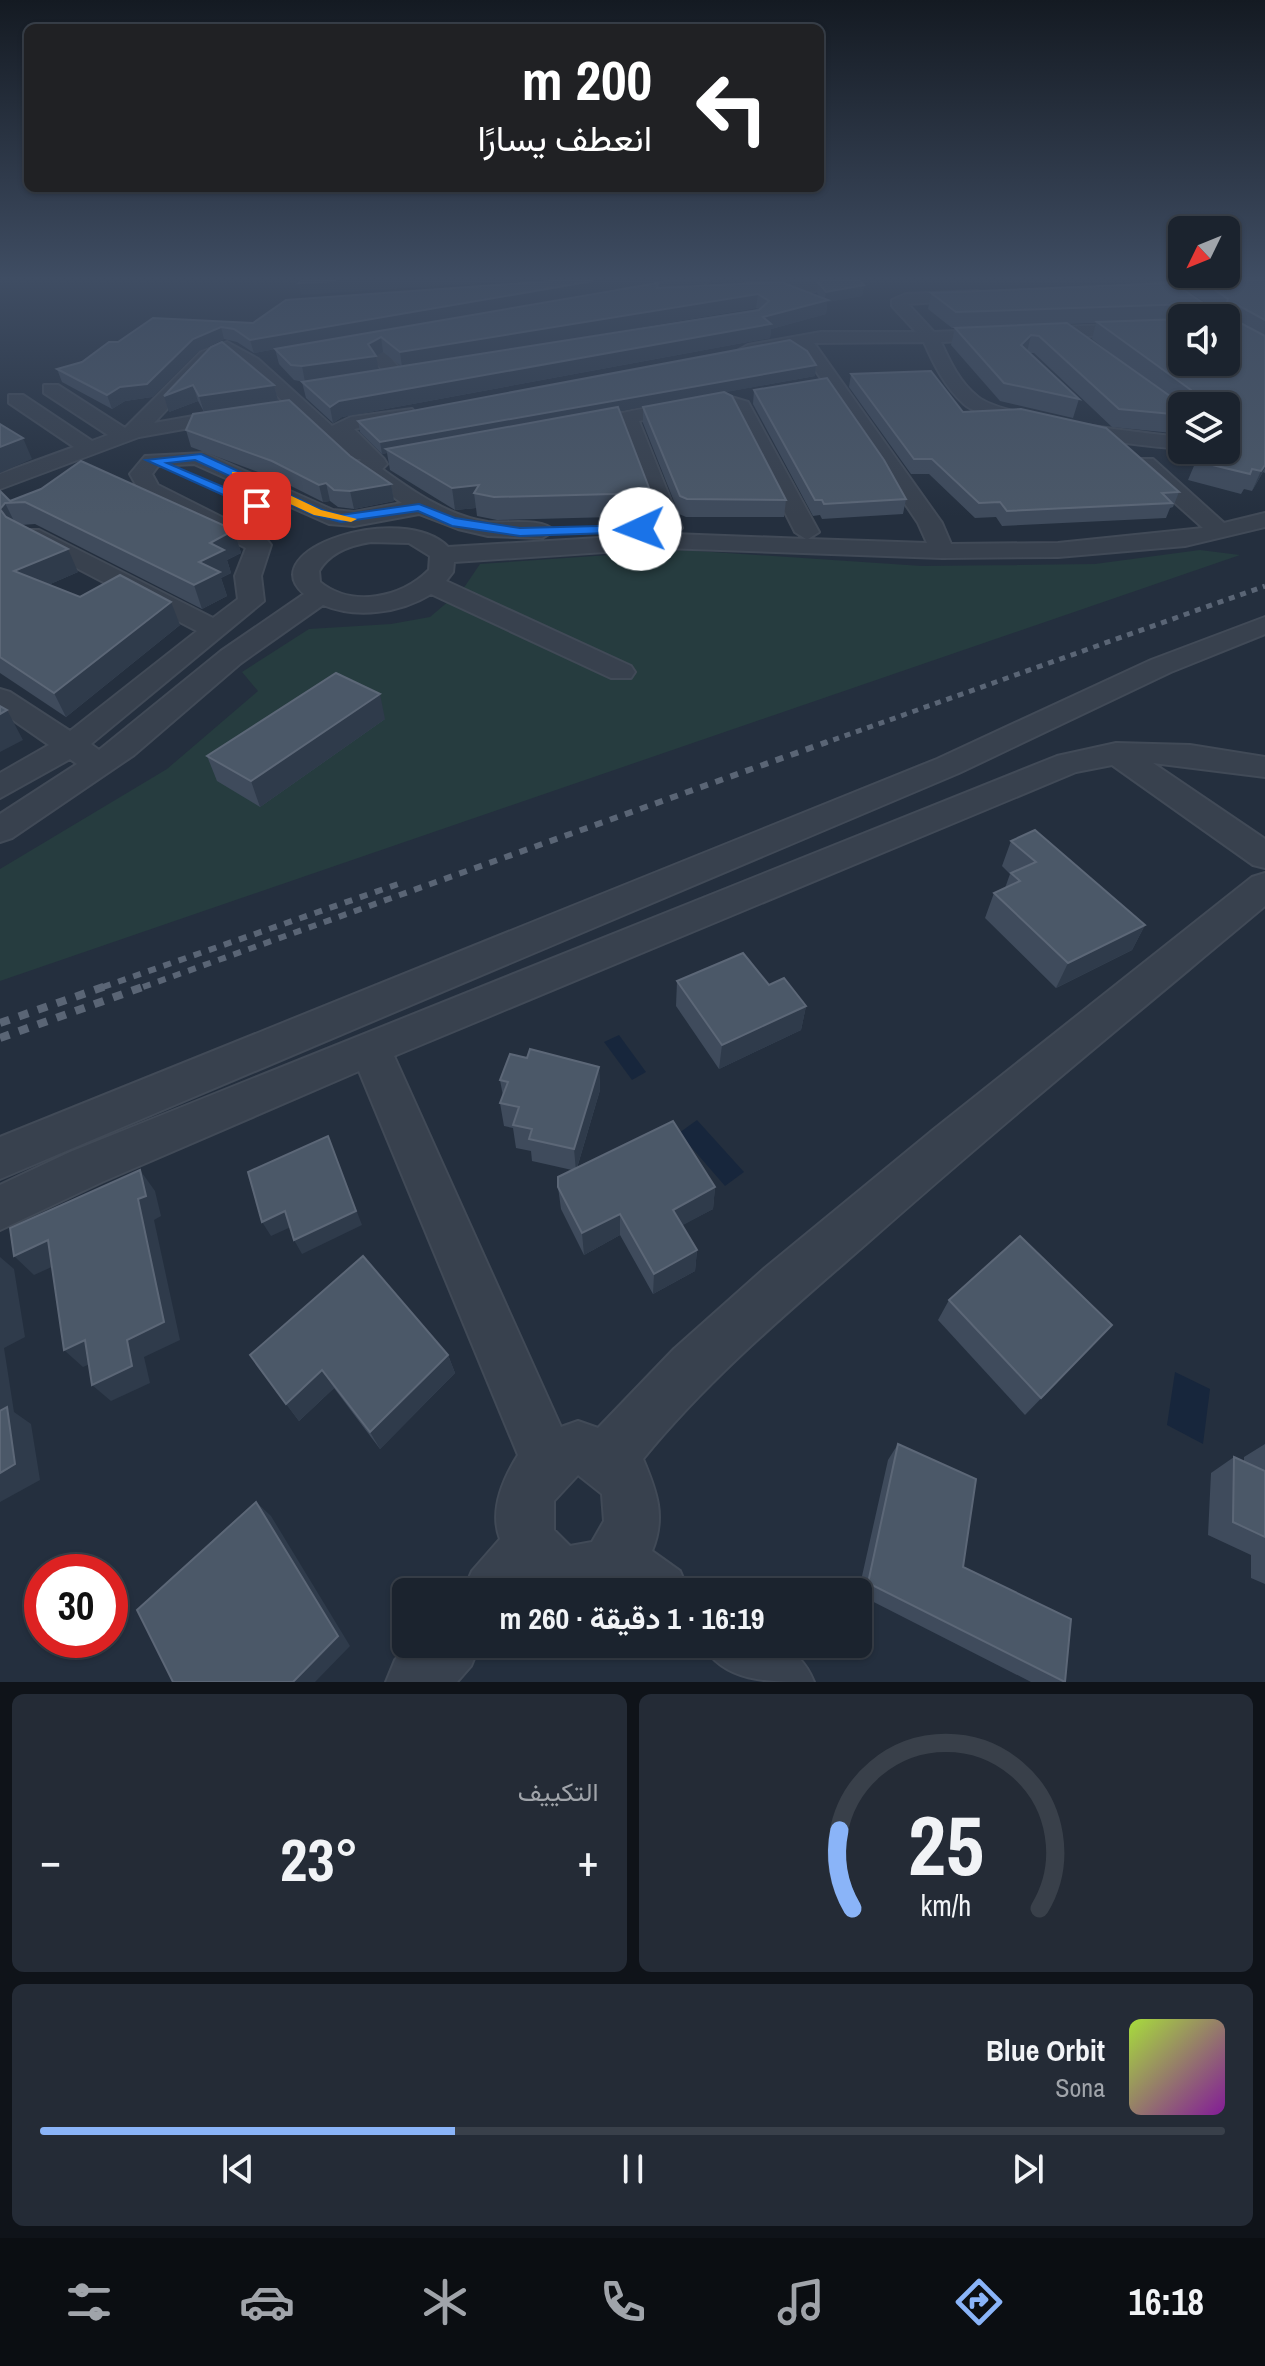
<!DOCTYPE html>
<html lang="ar">
<head>
<meta charset="utf-8">
<style>
  :root { --surface:#1b232e; --page:#242b36; --text:#f1f3f6; --muted:#a0a4aa; --line:#39404a; --accent:#8ab4f8 }
  body { margin:0; font-family:"Archivo Narrow",Vazirmatn,sans-serif; background:var(--page); color:var(--text); direction:rtl; height:100vh; display:flex; flex-direction:column; font-size:30px; white-space:nowrap }
  * { box-sizing:border-box; margin:0 }
  p { font-size:26px; color:var(--muted) }
  .icon { flex:none; width:44px; height:44px; fill:none; stroke:currentColor; stroke-width:2; stroke-linecap:round; stroke-linejoin:round }
  .map { position:relative; height:1682px; overflow:hidden; direction:ltr }
  .sheet { display:flex; flex-direction:column; gap:12px; padding:12px; background:#0f1319; flex:1 }
  .sheet>* { flex:none }
  .top-card { position:absolute; left:24px; top:24px; width:800px; height:168px; border-radius:12px; box-shadow:0 2px 6px #0004,0 0 0 2px var(--line); direction:rtl; background:#202124; color:#fff; overflow:hidden }
  .needle { width:52px; rotate:227deg }
  .buttons { position:absolute; left:1168px; top:216px; display:grid; gap:16px }
  .buttons a { display:grid; place-items:center; width:72px; height:72px; border-radius:12px; background:var(--surface); box-shadow:0 2px 6px #0004,0 0 0 2px var(--line); font-size:40px }
  .speed { position:absolute; left:24px; top:1554px; display:flex; gap:16px; font-size:40px; font-weight:700; text-align:center }
  .speed>* { display:grid; place-content:center; width:104px; height:104px; border-radius:50%; background:var(--surface); box-shadow:0 2px 6px #0004,0 0 0 2px var(--line); line-height:1 }
  .speed .limit { border:12px solid #d22; background:#fff; color:#111 }
  .pin { position:absolute; display:grid; place-items:center; width:68px; height:68px; color:#fff; margin:-34px; border-radius:16px; box-shadow:0 4px 12px #0006 }
  .me { position:absolute; width:88px; margin:-44px; rotate:268deg; stroke-linejoin:round; filter:drop-shadow(0 0 6px #0008) }
  .turn { display:flex; align-items:center; gap:28px; height:168px; padding:0 40px; font-size:36px }
  .turn .icon { width:104px; height:104px; stroke-width:2.5 }
  .turn b { display:block; font-size:56px; line-height:68px }
  .big { font-size:60px; font-weight:700; line-height:1.1 }
  .sheet .card { flex:1; display:flex; flex-direction:column; justify-content:center; gap:12px; min-width:0; padding:0 28px; border-radius:12px; background:var(--page) }
  .sheet .dial { align-items:center; gap:0 }
  .dial svg { height:208px; overflow:visible; fill:none; stroke:var(--line); stroke-width:7; stroke-linecap:round; text-anchor:middle }
  .dial text { fill:var(--text); stroke:none }
  .song { display:flex; align-items:center; gap:24px }
  .cover { width:96px; height:96px; border-radius:12px; background:linear-gradient(135deg,hsl(80 70% 55%),hsl(290 70% 35%)) }
  .played { height:8px; border-radius:4px; background:linear-gradient(90deg,var(--accent) 35%,var(--line) 35%) }
  .keys { display:flex; justify-content:space-around; direction:ltr }
  .heat { display:flex; justify-content:space-between; align-items:center; font-size:44px; direction:ltr }
  .sheet .tiles { flex:1; display:grid; gap:12px; grid-template-columns:1fr 1fr }
  .card:last-child { grid-column:span 2 }
  .trip { position:absolute; left:392px; top:1578px; width:480px; height:80px; border-radius:12px; background:var(--surface); box-shadow:0 2px 6px #0004,0 0 0 2px var(--line); font-weight:700; line-height:80px; text-align:center; direction:rtl }
  .tab-bar { display:flex; height:128px; justify-content:space-around; align-items:center; background:#0b0e12; color:var(--muted) }
  .tab-bar .icon { width:56px; height:56px }
  .tab-bar .on { color:var(--accent) }
  .tab-bar b { font-size:36px; color:var(--text) }
  .map>svg:first-child { display:block }
</style>
</head>
<body>
<div class="map">
<svg width="1265" height="1682" viewBox="0 0 1265 1682">
  <rect width="100%" height="100%" fill="#242f3e"/>
  <!-- green -->
  <path fill="#263c3f" d="M682,550L922,566L1095,564L1200,550L1240,555L0,981V869L167,769L258,691L242,672L309,629L391,624L430,617L463,589L480,564Z"/>
  <!-- water -->
  <g fill="#17263c">
    <path d="M619,1035L646,1072L632,1080L604,1042Z"/>
    <path d="M697,1120L744,1172L725,1186L679,1133Z"/>
    <path d="M1175,1372L1210,1389L1203,1444L1167,1425Z"/>
  </g>
  <g fill="none" stroke-linecap="round" stroke-linejoin="round">
    <!-- minor casing -->
    <g stroke="#414a57" stroke-width="4">
      <g id="minor">
        <path d="M675,281H709L701,286L619,300L611,295L619,290Z"/>
        <path d="M833,281L815,291L746,293L738,288L746,283Z"/>
        <path d="M1208,281H1265V287L1134,295L1126,290L1134,285Z"/>
        <path d="M977,291L983,293V299L908,304L934,332L1182,322V332L941,342C950,362 960,383 978,397C1004,418 1144,433 1182,437V449C1142,446 990,428 964,404C945,387 934,365 924,342L814,343L942,523L951,544L1058,543L1203,528L1137,469L1134,464L1137,459H1153L1224,523L1265,513V527L1185,546L1058,557L942,558L664,548L454,562L453,572L446,581L631,666L635,672L631,678H611L431,594C400,613 357,619 323,605L241,663L134,755L12,838L0,842V814L77,764L70,759L0,798V773L49,745L0,711V689L10,692L70,731L197,631L23,540L19,535L23,530H39L213,618L238,599L235,576L246,548L141,494L130,474L145,456L204,453L333,510L354,512L402,503L356,471L353,466L361,460L360,459H345L246,367L226,354L213,360L154,423L233,409L243,415L240,419L139,437L0,489V474L74,447L9,403V395H23L92,441L108,435L44,393V385H58L125,428L201,352L227,342L258,359L332,426L351,417L412,409L415,413L412,417L354,429L384,459L387,464L382,469C414,492 448,516 488,522C504,524 544,517 554,531L542,538L488,536L458,529L419,514L354,526L329,524L194,464L158,466L152,474L158,485L267,540L271,545L261,576L264,601L91,744L99,750L221,651L304,594C252,549 403,501 448,547L665,534L658,528L621,425L576,434L569,432L566,428L569,424L718,393L748,402L819,532L808,539L927,543L918,523L799,346L748,355L739,350L748,345L821,332H916L892,306V300L906,294ZM717,405L733,410L795,532L806,539L673,534L682,528L639,421ZM371,542L409,543L430,556L429,570C401,598 352,608 320,582L319,571C330,552 351,545 371,542Z"/>
        <path d="M364,334L370,335L401,370L431,366L440,371L431,376L391,380L355,339Z"/>
        <path d="M1265,617V634L1171,672L959,773L0,1179V1137L937,759L1151,660Z"/>
        <path d="M1116,743L1190,745L1265,757V777L1153,763L1265,839V868L1253,865L1112,765L1076,772L394,1056L561,1427L578,1421L598,1428L674,1349L765,1268L933,1130L1252,877L1265,873V906C1131,1018 997,1128 866,1244C788,1312 708,1379 643,1459C657,1492 666,1517 652,1551L680,1571L689,1592H463L472,1571L500,1539C489,1510 503,1479 518,1455L359,1071L102,1182L0,1230V1185L70,1152L1057,756ZM578,1475L602,1494L604,1521L592,1542L570,1546L554,1530V1501Z"/>
        <path d="M409,1644H480L471,1666L457,1682H386L395,1660Z"/>
        <path d="M702,1644C751,1644 793,1630 814,1682C766,1682 724,1682 702,1644Z"/>
      </g>
    </g>
    <!-- minor -->
    <use href="#minor" fill="#38414e" fill-rule="evenodd"/>
    <!-- rail-far2 -->
    <path stroke="#5a6575" stroke-width="5" stroke-dasharray="6 6" stroke-linecap="butt" d="M822,744L1265,586"/>
    <!-- rail-far1 -->
    <g stroke="#5a6575" stroke-width="6" stroke-dasharray="8 8" stroke-linecap="butt">
      <path d="M103,987L404,882"/>
      <path d="M143,987L827,742"/>
    </g>
    <!-- rail -->
    <g stroke="#5a6575" stroke-width="8" stroke-dasharray="10 10" stroke-linecap="butt">
      <path d="M0,1023L109,985"/>
      <path d="M0,1038L148,985"/>
    </g>
  </g>
  <!-- wall -->
  <g fill="#3f4b5c" fill-rule="evenodd">
    <path d="M552,281H659L315,342L658,288L820,297L817,293L818,282L864,285L862,296L827,302L826,314L771,329L770,338L342,417L333,423L306,398L302,382H304L294,380L279,364L275,349L254,353L237,342L224,339L197,352L152,397L125,401L112,409L62,382L57,369L82,362L118,342L153,318L253,323ZM756,308L759,309L480,354ZM383,352L401,366L378,370L376,356Z"/>
    <path d="M1196,281H1265V473L1263,472L1252,491L1244,489L1241,494L1188,480L1196,461L1226,450V406H1182V434L1112,427L1034,353H1029L1079,399L1073,418L1000,401L951,345L955,328H952L928,309L931,293L1207,304L1191,293ZM1182,318H1226L1182,362ZM1096,323L1092,339L1138,374L1068,324Z"/>
    <path d="M211,347L274,385L278,401L204,412L198,401L169,412Z"/>
    <path d="M816,365L815,376L619,411L651,493L650,516L497,520L477,516L476,508L455,510L390,470L387,453L382,454L360,432L358,421Z"/>
    <path d="M851,374L963,412L1179,492L1173,507L1170,508L1166,518L1002,526L996,517L975,518L929,474H911L849,387Z"/>
    <path d="M754,390L906,499L903,514L822,519L820,515L813,516L753,404Z"/>
    <path d="M643,407L786,500L784,517H686L679,514L643,423Z"/>
    <path d="M186,430L350,456L391,484L394,501L354,509L338,507L330,501L323,502L277,479L191,447Z"/>
    <path d="M41,489L234,530L241,553L227,560L231,573L221,578L227,596L202,609L35,524L21,525L78,572L48,585L80,597L180,625L66,717L0,673V491L10,501Z"/>
    <path d="M385,719L260,807L217,781L207,756Z"/>
    <path d="M1011,841L1145,925L1132,950L1056,988L985,918L994,893L1005,888L1010,874L1002,866Z"/>
    <path d="M677,981L769,985L806,1006L801,1030L719,1069L676,1006Z"/>
    <path d="M527,1058L599,1067L600,1090L577,1168L715,1187L713,1209L682,1225L697,1250L695,1271L653,1294L620,1235L584,1255L561,1209L558,1187L572,1170L532,1161L531,1151L516,1148L513,1128L504,1126L500,1103L503,1096L500,1080Z"/>
    <path d="M949,1300L1112,1325L1025,1415L938,1320Z"/>
    <path d="M250,1355H448L455,1373L380,1449L334,1388L299,1421Z"/>
    <path d="M898,1444L963,1567L1065,1682H1031L858,1594L888,1460Z"/>
    <path d="M1265,1444V1584L1251,1578V1555L1208,1535L1211,1473L1234,1457L1244,1462V1457Z"/>
  </g>
  <!-- shaded-wall -->
  <g fill="#2f3b4b">
    <path d="M336,281H514L301,295L299,283Z"/>
    <path d="M593,281H659L254,353L250,340Z"/>
    <path d="M864,285L862,296L827,302L826,314L771,329L770,338L342,417L333,423L330,407L339,401L763,317L824,301L826,292Z"/>
    <path d="M758,294L756,308L402,367L400,352Z"/>
    <path d="M221,327L224,339L197,352L152,397L125,401L112,409L107,395L193,339Z"/>
    <path d="M1031,335L1027,352L1021,345Z"/>
    <path d="M381,337L383,352L376,356L379,371L305,382L302,366L368,344Z"/>
    <path d="M816,365L815,376L392,452L386,449L387,453L382,454L380,442Z"/>
    <path d="M193,385L198,401L169,412L164,396Z"/>
    <path d="M274,385L278,401L204,412L199,396Z"/>
    <path d="M23,438L32,459L0,473V447Z"/>
    <path d="M1265,465V468L1252,491L1261,471Z"/>
    <path d="M326,483L330,501L323,502L319,485Z"/>
    <path d="M391,484L394,501L354,509L350,491Z"/>
    <path d="M479,485L474,493L476,508L455,510L452,488Z"/>
    <path d="M5,503L16,525L11,532L0,509Z"/>
    <path d="M234,530L241,553L227,560L231,573L221,578L227,596L202,609L194,585L199,562L210,543Z"/>
    <path d="M68,549L78,572L25,595L14,571Z"/>
    <path d="M171,602L180,625L66,717L54,693Z"/>
    <path d="M380,694L385,719L260,807L251,781Z"/>
    <path d="M7,710L23,740L0,752V714Z"/>
    <path d="M1145,925L1132,950L1056,988L1068,963Z"/>
    <path d="M806,1006L801,1030L719,1069L722,1045Z"/>
    <path d="M599,1067L600,1090L576,1171L574,1149Z"/>
    <path d="M328,1136L362,1225L302,1254L294,1240Z"/>
    <path d="M140,1170L155,1191L161,1216L154,1220L180,1340L144,1357L150,1383L111,1401L92,1385L127,1340Z"/>
    <path d="M715,1187L713,1209L672,1231L673,1210Z"/>
    <path d="M285,1211L293,1226L271,1236L262,1222Z"/>
    <path d="M620,1214V1235L584,1255L582,1233Z"/>
    <path d="M48,1240L67,1260L34,1275L14,1256Z"/>
    <path d="M697,1250L695,1271L653,1294L654,1274Z"/>
    <path d="M0,1257L14,1269L25,1337L4,1348L14,1412L31,1424L40,1480L0,1502Z"/>
    <path d="M85,1340L104,1358L83,1367L64,1350Z"/>
    <path d="M448,1355L455,1373L380,1449L370,1432Z"/>
    <path d="M322,1370L334,1388L299,1421L286,1404Z"/>
    <path d="M256,1502L271,1516L350,1646L315,1682H293Z"/>
  </g>
  <!-- building -->
  <g fill="#4b5868" stroke="#5c6777" stroke-width="2">
    <path d="M301,281H336L299,283Z"/>
    <path d="M552,281H593L250,340L234,329L221,327L193,339L147,384L120,387L107,395L57,369L82,362L109,342H118L153,318L253,323L286,300Z"/>
    <path d="M821,281H860L864,285L826,292L818,282Z"/>
    <path d="M1202,281H1265V320L1234,303L1229,306V317L1265,336V465L1261,471L1252,469L1250,474L1196,461L1203,450H1226V406H1190L1191,390L1097,322L1182,319V362H1226V318H1188L1190,304L956,312L931,293L1173,283L1205,304L1226,305L1228,299Z"/>
    <path d="M781,282L828,300L763,317L771,324L339,401L330,407L302,382L759,310L769,301L758,294L400,352L381,337L368,344L376,356L302,366L291,365L275,349L658,283L657,288Z"/>
    <path d="M1067,323L1184,406H1182V415L1119,409L1039,336L1031,335L1021,345L1079,399L1004,383L955,328Z"/>
    <path d="M790,340L807,351L816,365L380,442L358,421Z"/>
    <path d="M222,342L274,385L199,396L193,385L164,396L211,347Z"/>
    <path d="M931,371L963,412L1021,409L1106,428L1179,492L1162,493L1172,503L1007,511L1000,502L979,503L932,459H914L851,374Z"/>
    <path d="M827,378L884,460L906,499L824,504L822,500H815L754,390Z"/>
    <path d="M724,392L732,396L786,500L687,499L680,496L643,407Z"/>
    <path d="M289,400L350,456L391,484L350,491L334,490L326,483L319,485L272,461L186,430L193,414Z"/>
    <path d="M618,407L651,493L494,497L474,493L479,485L452,488L386,449Z"/>
    <path d="M0,424L23,438L0,447Z"/>
    <path d="M81,461L234,530L210,543L224,550L199,562L220,572L194,585L25,502L5,503L0,509L6,517L68,549L14,571L80,597L120,575L171,602L54,693L0,657V491L10,501L41,489Z"/>
    <path d="M336,673L380,694L251,781L207,756Z"/>
    <path d="M0,706L7,710L0,714Z"/>
    <path d="M1035,830L1145,925L1068,963L994,893L1020,881L1011,873L1036,862L1011,841Z"/>
    <path d="M743,953L769,985L784,978L806,1006L722,1045L677,981Z"/>
    <path d="M530,1049L599,1067L574,1149L529,1139L532,1129L513,1125L519,1107L500,1103L508,1082L500,1080L510,1054L527,1058Z"/>
    <path d="M673,1121L715,1187L673,1210L697,1250L654,1274L620,1214L582,1233L558,1187V1177Z"/>
    <path d="M328,1136L356,1211L294,1240L285,1211L262,1222L248,1172Z"/>
    <path d="M140,1170L146,1196L138,1199L164,1322L127,1340L132,1366L92,1385L85,1340L64,1350L48,1240L14,1256L10,1228Z"/>
    <path d="M1020,1236L1112,1325L1041,1398L949,1300Z"/>
    <path d="M363,1256L448,1355L370,1432L322,1370L286,1404L250,1355Z"/>
    <path d="M7,1407L15,1464L0,1473V1411Z"/>
    <path d="M898,1444L976,1479L963,1567L1071,1619L1065,1682L868,1583Z"/>
    <path d="M1234,1457L1265,1471V1537L1233,1522Z"/>
    <path d="M256,1502L338,1636L293,1682H173L137,1610Z"/>
  </g>
  <!-- sky -->
  <linearGradient id="sky" x2="0" y2="1"><stop stop-color="#141a22"/><stop offset="0.54" stop-color="#3f4d63"/><stop offset="1" stop-color="#3f4d63" stop-opacity="0"/></linearGradient>
  <rect width="1265" height="516" fill="url(#sky)"/>
  <!-- route -->
  <path fill="#1a73e8" stroke="#114b97" stroke-width="2" d="M201,454L322,510L341,515L419,504L455,518L520,528L640,525L646,529L640,532L520,536L452,526L418,511L341,522L314,515L195,460L167,463L261,503V508H252L146,460Z"/>
  <!-- slow -->
  <path fill="#f59e0b" d="M232,472H241L321,510L357,519L351,522L314,515L232,477Z"/>
</svg>
<div class="buttons">
<a><svg class="needle" viewBox="-14 -14 28 28"><path d="M0-13l5 13h-10z" fill="#e53935"/><path d="M0 13l5-13h-10z" fill="#a0a4aa"/></svg></a>
<a><svg class="icon" aria-label="sound" viewBox="0 0 24 24"><path d="M4 9h4l5-4v14l-5-4H4zM17 9q2 3 0 6"/></svg></a>
<a><svg class="icon" aria-label="layers" viewBox="0 0 24 24"><path d="M12 4l9 5-9 5-9-5zM3 14l9 5 9-5"/></svg></a>
</div>
<div class="speed"><div class="limit">30</div></div>
<div class="pin" style="left:257px;top:506px;background:#d93025"><svg class="icon" aria-label="arrive" viewBox="0 0 24 24"><path d="M6 21V4h12l-3 4 3 4H6"/></svg></div>
<svg class="me" style="left:640px;top:529px" viewBox="-20 -20 40 40"><circle r="19" fill="#fff"/><path d="M0-13L10 11 0 6-10 11z" fill="#1a73e8"/></svg>
<div class="trip">16:19 · 1 دقيقة · 260 m</div>
<div class="top-card">
<div class="turn"><svg class="icon" aria-label="left" viewBox="0 0 24 24"><path d="M17 20v-9H6M10 6l-5 5 5 5"/></svg><div><b>200 m</b>انعطف يسارًا</div></div>
</div>
</div>
<section class="sheet">
<div class="tiles">
<div class="card dial"><svg viewBox="0 0 100 80">
<path d="M14 69A42 42 0 1 1 86 69"/>
<path d="M14 69A42 42 0 0 1 9 39" stroke="#8ab4f8"/>
<text x="50" y="56" font-size="32" font-weight="700">25</text>
<text x="50" y="72" font-size="11">km/h</text>
</svg></div>
<div class="card"><p>التكييف</p>
<div class="heat"><a>−</a><b class="big">23°</b><a>+</a></div>
</div>
<div class="card">
<div class="song"><i class="cover"></i><div><b>Blue Orbit</b><p>Sona</p></div></div>
<div class="played"></div>
<div class="keys"><svg class="icon" aria-label="previous" viewBox="0 0 24 24"><path d="M18 5L8 12l10 7zM5 5v14"/></svg><svg class="icon" aria-label="pause" viewBox="0 0 24 24"><path d="M8 5v14M16 5v14"/></svg><svg class="icon" aria-label="next" viewBox="0 0 24 24"><path d="M6 5l10 7-10 7zM19 5v14"/></svg></div>
</div>
</div>
</section>
<nav class="tab-bar">
<b>16:18</b>
<svg class="icon on" aria-label="directions" viewBox="0 0 24 24"><path d="M12 3l9 9-9 9-9-9zM9 14v-3h6M13 9l2 2-2 2"/></svg>
<svg class="icon" aria-label="music" viewBox="0 0 24 24"><path d="M9 18V5l10-2v13"/><circle cx="6" cy="18" r="3"/><circle cx="16" cy="16" r="3"/></svg>
<svg class="icon" aria-label="phone" viewBox="0 0 24 24"><path d="M5 4h4l2 5-3 2q2 4 5 5l2-3 5 2v4C11 20 4 13 5 4z"/></svg>
<svg class="icon" aria-label="climate" viewBox="0 0 24 24"><path d="M12 3v18M4 7l16 10M4 17L20 7"/></svg>
<svg class="icon" aria-label="car" viewBox="0 0 24 24"><path d="M5 17H2v-5l4-1 3-4h7l3 4 3 1v5h-3M9 17h6M6 11h13"/><circle cx="7" cy="17" r="2"/><circle cx="17" cy="17" r="2"/></svg>
<svg class="icon" aria-label="filters" viewBox="0 0 24 24"><path d="M4 7h16M4 17h16"/><circle cx="9" cy="7" r="2"/><circle cx="15" cy="17" r="2"/></svg>
</nav>
</body>
</html>
